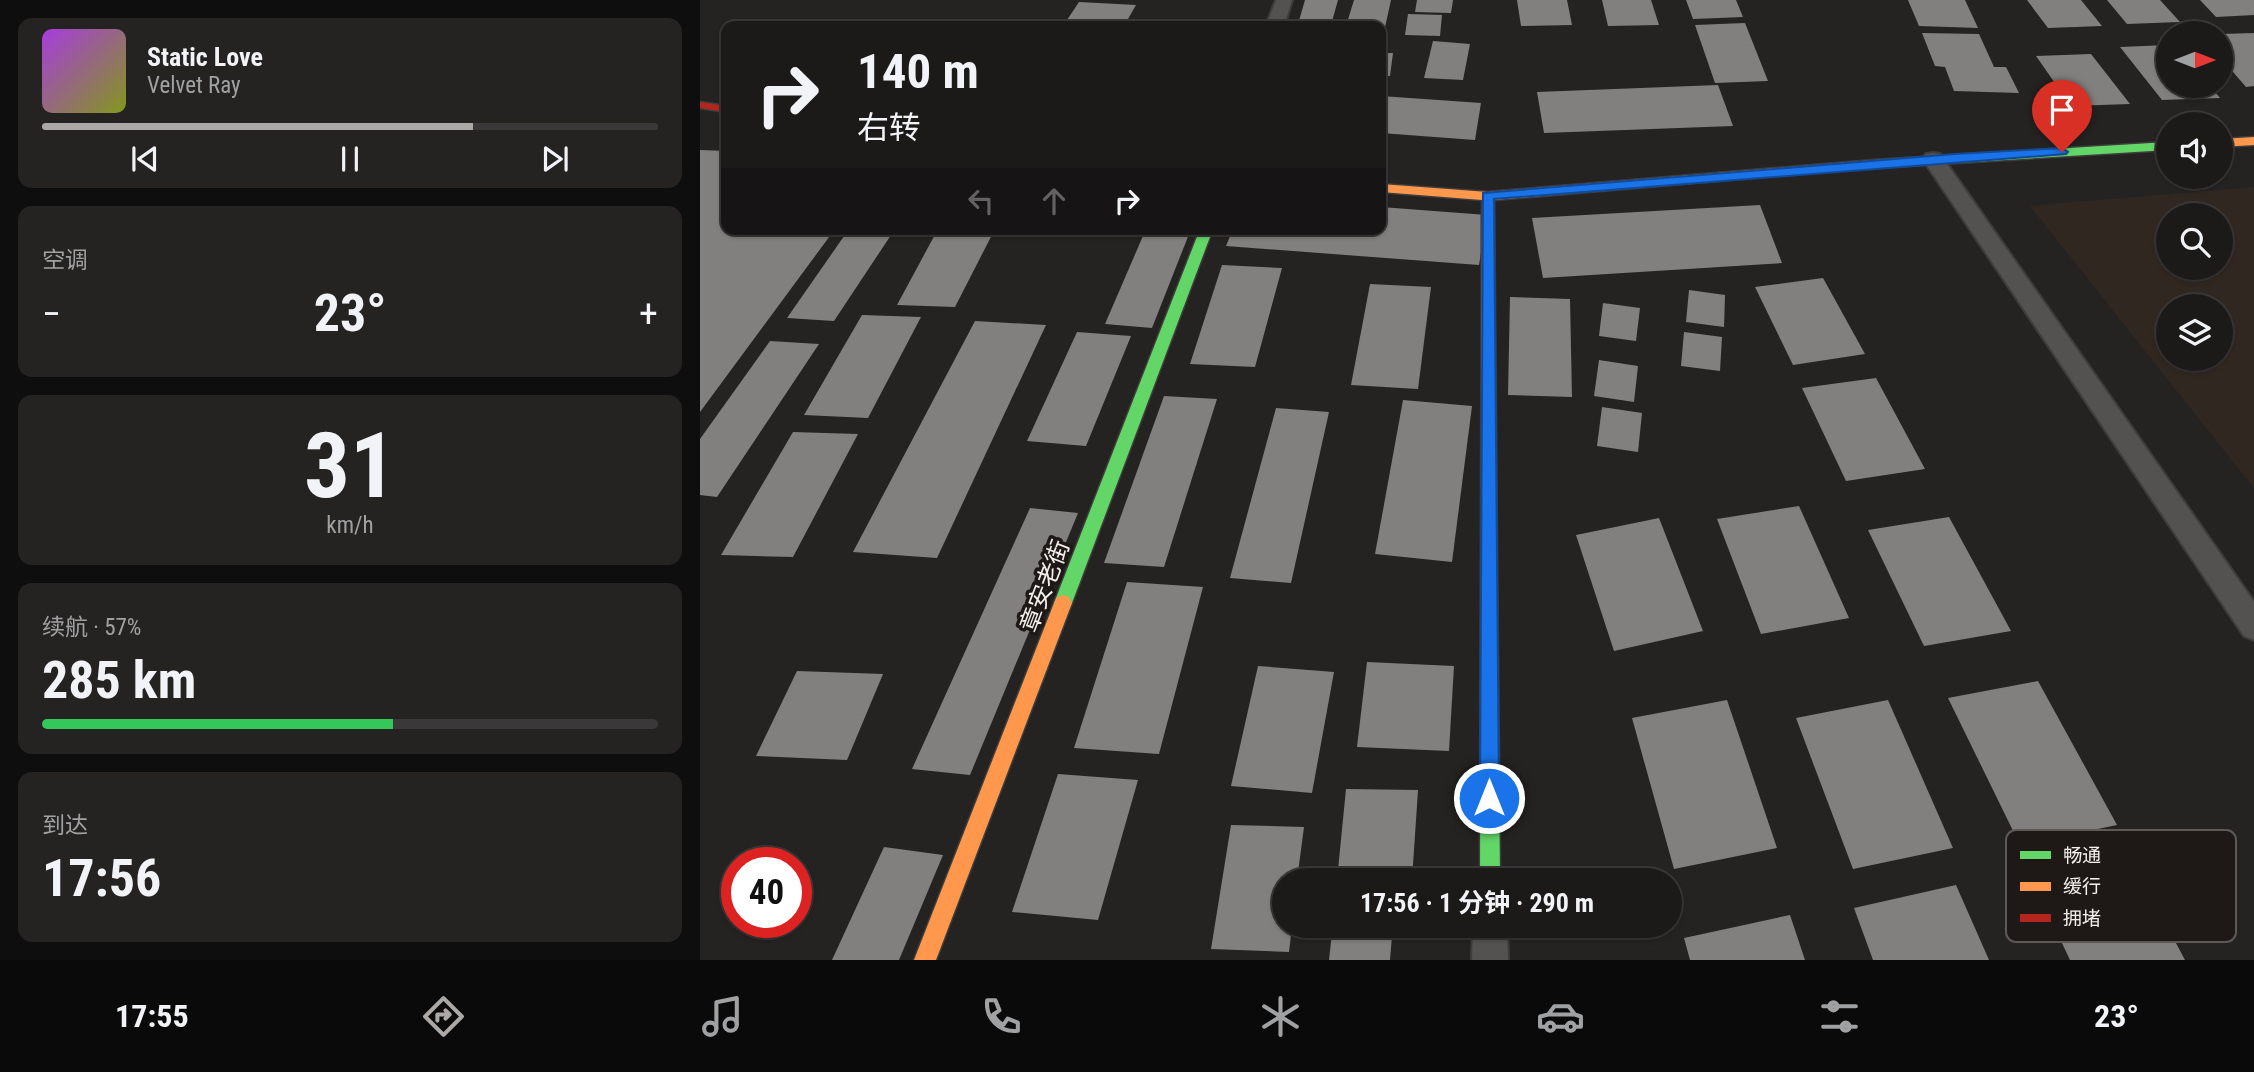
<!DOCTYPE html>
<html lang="zh">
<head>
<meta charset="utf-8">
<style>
  :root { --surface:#1c1a19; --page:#252322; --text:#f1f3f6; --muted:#a0a1a2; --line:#3a3838; --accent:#aba8a6 }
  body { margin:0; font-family:"Roboto Condensed","Noto Sans SC",sans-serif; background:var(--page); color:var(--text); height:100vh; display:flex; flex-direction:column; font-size:26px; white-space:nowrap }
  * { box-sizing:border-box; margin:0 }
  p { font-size:23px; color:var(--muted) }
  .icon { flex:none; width:38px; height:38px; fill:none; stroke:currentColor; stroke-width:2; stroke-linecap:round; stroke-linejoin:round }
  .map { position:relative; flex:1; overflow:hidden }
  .details { display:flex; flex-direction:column; gap:18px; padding:18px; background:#0f0e0e; width:700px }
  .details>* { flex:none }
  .hud { position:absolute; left:21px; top:21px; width:665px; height:214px; border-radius:14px; box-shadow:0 2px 5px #0004,0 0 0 2px var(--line); background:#1c1a19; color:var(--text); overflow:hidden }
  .needle { width:46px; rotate:90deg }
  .fabs { position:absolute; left:1456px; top:21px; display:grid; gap:14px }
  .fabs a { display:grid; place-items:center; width:77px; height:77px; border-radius:50%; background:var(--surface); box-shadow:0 2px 5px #0004,0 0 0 2px var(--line); font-size:35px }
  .speed { position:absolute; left:21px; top:847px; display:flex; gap:14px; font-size:35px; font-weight:700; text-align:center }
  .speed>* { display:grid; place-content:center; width:91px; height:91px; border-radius:50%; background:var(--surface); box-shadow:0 2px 5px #0004,0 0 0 2px var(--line); line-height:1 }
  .speed .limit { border:10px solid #d22; background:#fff; color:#111 }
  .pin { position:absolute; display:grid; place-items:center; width:60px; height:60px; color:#fff; margin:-72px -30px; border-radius:50% 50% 50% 0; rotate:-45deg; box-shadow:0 0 7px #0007 }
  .pin .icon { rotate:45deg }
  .me { position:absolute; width:77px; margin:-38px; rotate:0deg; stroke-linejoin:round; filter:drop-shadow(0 0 5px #0008) }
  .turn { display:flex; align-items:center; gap:24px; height:147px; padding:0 21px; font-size:32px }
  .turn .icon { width:91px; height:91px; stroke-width:2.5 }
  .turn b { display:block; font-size:49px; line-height:60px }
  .lanes { display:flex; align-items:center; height:66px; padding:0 21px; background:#0003; justify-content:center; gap:35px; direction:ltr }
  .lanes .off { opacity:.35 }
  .big { font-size:52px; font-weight:700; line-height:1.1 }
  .details .tile { flex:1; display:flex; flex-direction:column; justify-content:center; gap:10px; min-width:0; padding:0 24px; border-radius:14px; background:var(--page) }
  .details .dial { align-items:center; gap:0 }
  .dial b { font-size:91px; line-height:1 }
  .song { display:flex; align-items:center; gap:21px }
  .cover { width:84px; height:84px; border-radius:10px; background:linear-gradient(135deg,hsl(280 70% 55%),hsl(70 70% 35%)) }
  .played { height:7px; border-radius:4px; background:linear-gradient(90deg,var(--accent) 70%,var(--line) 70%) }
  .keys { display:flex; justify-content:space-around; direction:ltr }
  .heat { display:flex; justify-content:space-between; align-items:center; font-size:38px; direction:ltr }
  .charge { height:10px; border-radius:5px; background:linear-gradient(90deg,#34c759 57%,var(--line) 0) }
  .trip { position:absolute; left:572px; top:868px; width:410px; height:70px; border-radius:35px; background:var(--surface); box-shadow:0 2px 5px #0004,0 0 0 2px var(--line); font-weight:700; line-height:70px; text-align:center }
  .menu { display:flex; height:112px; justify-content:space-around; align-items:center; background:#0b0a0a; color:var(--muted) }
  .menu .icon { width:49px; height:49px }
  .menu .current { color:var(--accent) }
  .menu b { font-size:32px; color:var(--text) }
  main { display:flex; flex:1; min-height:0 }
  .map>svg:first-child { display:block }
</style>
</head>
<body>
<main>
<section class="details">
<div class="tile">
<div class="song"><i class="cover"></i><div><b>Static Love</b><p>Velvet Ray</p></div></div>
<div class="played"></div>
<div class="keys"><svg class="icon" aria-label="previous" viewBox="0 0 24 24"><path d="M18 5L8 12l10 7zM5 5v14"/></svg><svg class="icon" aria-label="pause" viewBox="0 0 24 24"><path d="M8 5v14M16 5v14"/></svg><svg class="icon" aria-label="next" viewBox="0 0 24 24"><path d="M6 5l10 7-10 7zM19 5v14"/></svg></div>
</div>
<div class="tile"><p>空调</p>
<div class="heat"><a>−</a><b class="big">23°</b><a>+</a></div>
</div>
<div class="tile dial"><b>31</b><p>km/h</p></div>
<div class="tile"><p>续航 · 57%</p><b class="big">285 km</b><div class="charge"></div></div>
<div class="tile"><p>到达</p><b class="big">17:56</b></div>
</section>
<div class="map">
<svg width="1554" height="960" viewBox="0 0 1554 960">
  <rect width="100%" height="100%" fill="#252321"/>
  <!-- built -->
  <path fill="#312721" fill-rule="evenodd" d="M1554,187V488L1330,206ZM1468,215H1521V268H1468ZM1468,306H1521V359H1468Z"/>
  <!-- building -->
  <g fill="#82807f">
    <path d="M605,0H638L631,25L598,24Z"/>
    <path d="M654,0H691L682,41L681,26H646Z"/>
    <path d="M717,0H753L751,13L715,12Z"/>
    <path d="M817,0H867L872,25L821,26Z"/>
    <path d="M902,0H951L959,25L908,26Z"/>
    <path d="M986,0H1036L1043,17L993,19Z"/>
    <path d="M1208,0H1265L1278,28L1219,26Z"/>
    <path d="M1327,0H1381L1402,26L1348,28Z"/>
    <path d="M1407,0H1460L1480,22L1427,24Z"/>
    <path d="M1500,0H1554V15L1516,17Z"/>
    <path d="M379,2L436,5L424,26H363Z"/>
    <path d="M708,14L742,15L740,36L705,35Z"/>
    <path d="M1045,23L1068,81L1015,83L995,25Z"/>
    <path d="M1222,33L1279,34L1294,67H1306L1319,93L1254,91L1245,67L1235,66Z"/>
    <path d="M1554,33V86L1546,87L1521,58V34Z"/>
    <path d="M733,41L770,44L763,80L724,78Z"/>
    <path d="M1468,45V86H1510L1520,98L1462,100L1420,47Z"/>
    <path d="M681,53H693L690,76H681Z"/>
    <path d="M1391,54L1430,104L1371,106L1336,56Z"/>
    <path d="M1018,85L1033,126L844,133L837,92Z"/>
    <path d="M681,96L781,103L775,140L681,133Z"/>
    <path d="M0,150L26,151V229H135L0,412Z"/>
    <path d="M1060,205L1082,263L843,278L832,218Z"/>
    <path d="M681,207L787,215L779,265L526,246L533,229H681Z"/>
    <path d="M149,229H195L134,321L87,318Z"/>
    <path d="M238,229H295L255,307L197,305Z"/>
    <path d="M446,229H491L452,328L405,324Z"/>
    <path d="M522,265L582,268L555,367L490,364Z"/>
    <path d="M1123,278L1165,354L1093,365L1055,287Z"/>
    <path d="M670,284L731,287L718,389L651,385Z"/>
    <path d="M989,290L1025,295L1024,327L986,322Z"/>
    <path d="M810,297L870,299L872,397L808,395Z"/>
    <path d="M903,303L940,308L936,341L899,336Z"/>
    <path d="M162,315L221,317L168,418L104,415Z"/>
    <path d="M275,321L346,325L237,558L153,552Z"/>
    <path d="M377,332L431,336L386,446L327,441Z"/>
    <path d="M984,332L1022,337L1020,371L981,366Z"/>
    <path d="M70,341L119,344L17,497L0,495V439Z"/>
    <path d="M899,360L938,366L934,402L894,396Z"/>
    <path d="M1176,378L1225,469L1146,481L1102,388Z"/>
    <path d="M464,396L517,399L464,567L404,563Z"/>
    <path d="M703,400L772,406L752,562L675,554Z"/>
    <path d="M902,407L942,413L938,452L897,446Z"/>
    <path d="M576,408L629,412L591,583L530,578Z"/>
    <path d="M93,432L158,434L93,557L21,555Z"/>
    <path d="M1099,506L1149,618L1061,634L1017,519Z"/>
    <path d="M330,508L378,513L270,775L212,769Z"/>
    <path d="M1249,517L1311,631L1224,646L1168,530Z"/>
    <path d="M959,518L1003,631L914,651L876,535Z"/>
    <path d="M427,582L503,587L459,754L374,748Z"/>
    <path d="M667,662L754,666L749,751L657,747Z"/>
    <path d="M558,666L634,672L612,793L531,786Z"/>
    <path d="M97,671L183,674L147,760L56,756Z"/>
    <path d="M1338,681L1417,825L1320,845L1248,698Z"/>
    <path d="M1027,700L1077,848L974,869L932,718Z"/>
    <path d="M1188,700L1253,848L1153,869L1096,718Z"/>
    <path d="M358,774L438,780L398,920L312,912Z"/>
    <path d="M646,789L718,790L712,880H637Z"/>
    <path d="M531,825L604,827L597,880H584V926H592L589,952L511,949Z"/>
    <path d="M184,847L243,855L199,960H132Z"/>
    <path d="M1256,885L1289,960H1173L1154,908Z"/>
    <path d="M1453,900L1485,960H1370L1352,922Z"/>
    <path d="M1090,915L1105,960H990L984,938Z"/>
    <path d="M632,933L692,936L690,960H629Z"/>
  </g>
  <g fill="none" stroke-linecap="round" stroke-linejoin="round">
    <!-- street casing -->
    <g stroke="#3f3d3c" stroke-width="4">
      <g id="street">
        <path d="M576,0H592L584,26H566Z"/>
        <path d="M1233,153L1240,154L1554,602V640L1544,636L1226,164L1223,159L1226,154Z"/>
        <path d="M773,926H807L808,960H772Z"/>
      </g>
    </g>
    <!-- fast casing -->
    <g stroke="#3f3d3c" stroke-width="3">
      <g id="fast">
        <path d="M1468,142V150L1174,168L1168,164L1174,160Z"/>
        <path d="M500,229H513L372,603L369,609L363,611L357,609L354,603Z"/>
        <path d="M789,555L795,558L797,563L800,880H780L781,563L783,558Z"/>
      </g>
    </g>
    <!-- slow casing -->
    <g stroke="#3f3d3c" stroke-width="3">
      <g id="slow">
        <path d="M1554,137V145L1521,147V139Z"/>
        <path d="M1174,160L1180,164L1178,167L794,200L797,563L795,568L789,571L783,568L781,563L782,200L681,192V184L788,192Z"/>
        <path d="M363,595L369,597L372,603L236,960H214L354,603L357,597Z"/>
      </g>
    </g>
    <!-- jam casing -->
    <g stroke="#3f3d3c" stroke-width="3">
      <path id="jam" d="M0,102L26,106V112L0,108Z"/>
    </g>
    <!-- street -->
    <use href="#street" fill="#545251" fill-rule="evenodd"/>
    <!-- fast -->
    <use href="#fast" fill="#63d668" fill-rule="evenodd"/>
    <!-- slow -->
    <use href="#slow" fill="#ff974d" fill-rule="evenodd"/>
    <!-- jam -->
    <use href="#jam" fill="#b3261e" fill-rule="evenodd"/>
  </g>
  <!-- route -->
  <path fill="#1a73e8" stroke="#114b97" stroke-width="2" d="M1362,148L1368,152L1366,154L794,199L799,798L796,805L789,808L782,805L780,798L783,193L1255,154Z"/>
  <g text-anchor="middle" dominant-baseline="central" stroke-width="7" stroke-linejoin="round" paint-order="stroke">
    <!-- street labels -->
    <g font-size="24" fill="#f3efed" stroke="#1e1916">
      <text transform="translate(345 586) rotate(-69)">章安老街</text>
    </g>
  </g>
  <!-- legend -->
  <rect x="1306" y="830" width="230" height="112" rx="10" fill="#1e1916" stroke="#5e5956" stroke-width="2"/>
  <rect x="1320" y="851" width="31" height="8" fill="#63d668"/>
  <rect x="1320" y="882" width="31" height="9" fill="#ff974d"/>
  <rect x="1320" y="914" width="31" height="8" fill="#b3261e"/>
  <g font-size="19" fill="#f3efed">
    <text x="1363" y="862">畅通</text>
    <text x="1363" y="893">缓行</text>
    <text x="1363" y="925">拥堵</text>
  </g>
</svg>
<div class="fabs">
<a><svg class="needle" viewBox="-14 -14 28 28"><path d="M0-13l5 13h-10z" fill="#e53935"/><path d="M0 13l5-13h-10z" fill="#a0a1a2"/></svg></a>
<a><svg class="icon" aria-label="sound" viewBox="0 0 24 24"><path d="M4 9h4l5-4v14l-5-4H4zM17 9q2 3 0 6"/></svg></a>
<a><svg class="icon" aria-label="search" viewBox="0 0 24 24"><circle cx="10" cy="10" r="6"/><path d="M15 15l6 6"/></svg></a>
<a><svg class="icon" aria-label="layers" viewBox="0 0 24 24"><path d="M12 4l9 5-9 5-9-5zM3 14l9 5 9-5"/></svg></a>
</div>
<div class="speed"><div class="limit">40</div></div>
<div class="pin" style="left:1362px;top:152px;background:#d93025"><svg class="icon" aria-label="arrive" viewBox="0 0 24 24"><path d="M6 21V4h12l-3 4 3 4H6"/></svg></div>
<svg class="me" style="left:789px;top:798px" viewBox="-20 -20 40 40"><circle r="17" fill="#1a73e8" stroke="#fff" stroke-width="3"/><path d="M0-11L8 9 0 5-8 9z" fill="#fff"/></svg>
<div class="trip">17:56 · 1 分钟 · 290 m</div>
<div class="hud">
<div class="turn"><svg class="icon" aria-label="right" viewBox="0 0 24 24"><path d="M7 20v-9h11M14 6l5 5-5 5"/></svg><div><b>140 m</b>右转</div></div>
<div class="lanes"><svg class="icon off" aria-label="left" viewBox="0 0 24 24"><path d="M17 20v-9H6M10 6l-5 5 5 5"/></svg><svg class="icon off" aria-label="ahead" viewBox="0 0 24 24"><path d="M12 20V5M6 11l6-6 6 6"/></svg><svg class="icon" aria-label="right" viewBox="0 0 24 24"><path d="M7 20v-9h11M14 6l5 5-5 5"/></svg></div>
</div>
</div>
</main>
<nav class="menu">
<b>17:55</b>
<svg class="icon current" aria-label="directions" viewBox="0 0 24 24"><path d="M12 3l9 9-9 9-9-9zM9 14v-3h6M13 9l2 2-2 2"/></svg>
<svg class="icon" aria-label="music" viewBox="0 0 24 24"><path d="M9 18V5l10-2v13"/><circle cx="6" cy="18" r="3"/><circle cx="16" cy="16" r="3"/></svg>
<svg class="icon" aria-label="phone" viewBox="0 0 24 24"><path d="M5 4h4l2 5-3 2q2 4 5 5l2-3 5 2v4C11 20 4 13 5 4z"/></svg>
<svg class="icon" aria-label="climate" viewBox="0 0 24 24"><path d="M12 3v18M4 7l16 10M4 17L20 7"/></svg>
<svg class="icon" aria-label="car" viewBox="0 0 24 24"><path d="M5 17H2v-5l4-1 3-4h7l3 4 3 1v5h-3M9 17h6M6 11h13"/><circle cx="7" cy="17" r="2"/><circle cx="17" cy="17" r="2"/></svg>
<svg class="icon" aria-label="filters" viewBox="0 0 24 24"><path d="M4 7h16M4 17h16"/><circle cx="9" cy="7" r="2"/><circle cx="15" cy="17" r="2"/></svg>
<b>23°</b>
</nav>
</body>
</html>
